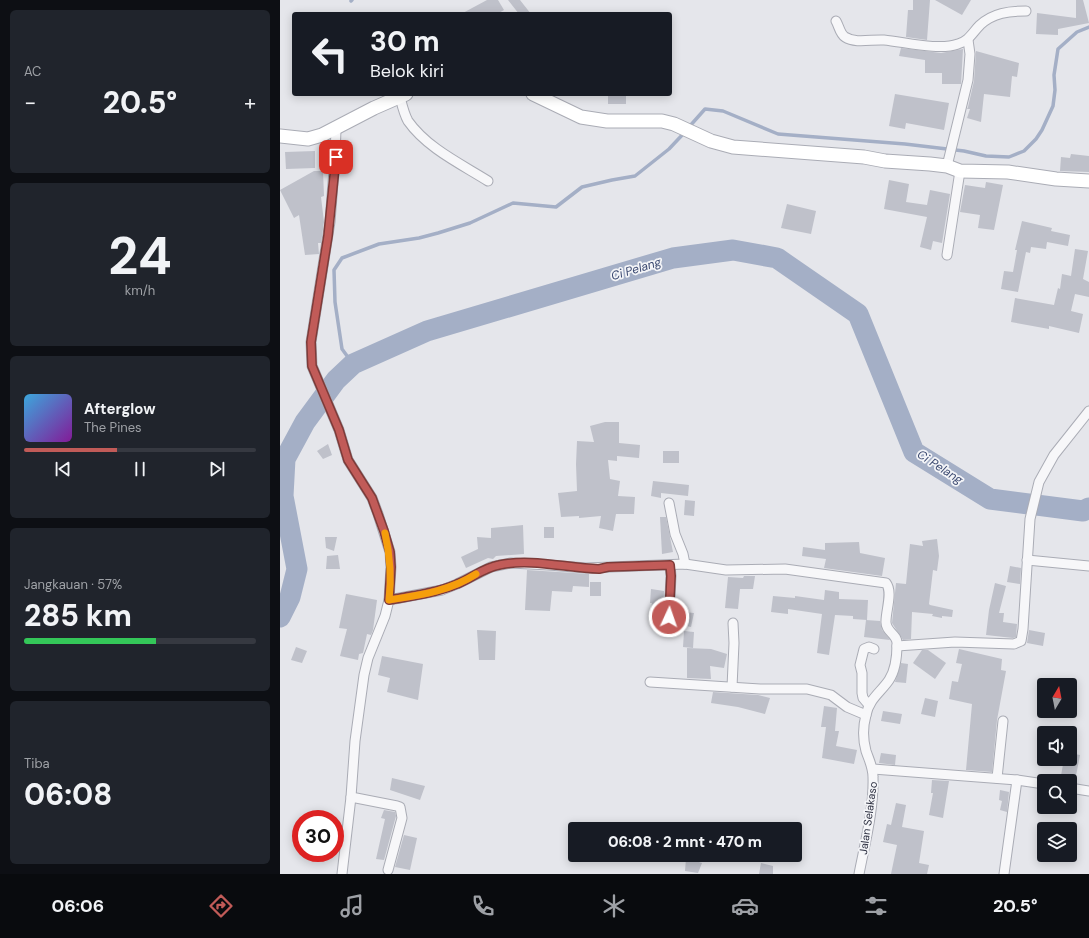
<!DOCTYPE html>
<html lang="id">
<head>
<meta charset="utf-8">
<style>
  :root { --surface:#171b24; --page:#20242c; --text:#f1f3f6; --muted:#9ea1a6; --line:#363941; --accent:#c15b58 }
  body { margin:0; font-family:"DM Sans",sans-serif; background:var(--page); color:var(--text); height:100vh; display:flex; flex-direction:column; font-size:15px; white-space:nowrap }
  * { box-sizing:border-box; margin:0 }
  p { font-size:13px; color:var(--muted) }
  .icon { flex:none; width:22px; height:22px; fill:none; stroke:currentColor; stroke-width:2; stroke-linecap:round; stroke-linejoin:round }
  .map { position:relative; flex:1; overflow:hidden }
  .panel { display:flex; flex-direction:column; gap:10px; padding:10px; background:#0d0f14; width:280px }
  .panel>* { flex:none }
  .hud { position:absolute; left:12px; top:12px; width:380px; height:84px; border-radius:4px; box-shadow:0 2px 10px #0003; background:#171b24; color:var(--text); overflow:hidden }
  .needle { width:26px; rotate:10deg }
  .controls { position:absolute; left:757px; top:678px; display:grid; gap:8px }
  .controls a { display:grid; place-items:center; width:40px; height:40px; border-radius:4px; background:var(--surface); box-shadow:0 2px 10px #0003; font-size:20px }
  .speed { position:absolute; left:12px; top:810px; display:flex; gap:8px; font-size:20px; font-weight:700; text-align:center }
  .speed>* { display:grid; place-content:center; width:52px; height:52px; border-radius:50%; background:var(--surface); box-shadow:0 2px 10px #0003; line-height:1 }
  .speed .limit { border:6px solid #d22; background:#fff; color:#111 }
  .pin { position:absolute; display:grid; place-items:center; width:34px; height:34px; color:#fff; margin:-17px; border-radius:8px; box-shadow:0 2px 6px #0006 }
  .me { position:absolute; width:44px; margin:-22px; rotate:3deg; stroke-linejoin:round; filter:drop-shadow(0 0 3px #0008) }
  .turn { display:flex; align-items:center; gap:14px; height:84px; padding:0 12px; font-size:18px }
  .turn .icon { width:52px; height:52px; stroke-width:2.5 }
  .turn b { display:block; font-size:28px; line-height:34px }
  .big { font-size:30px; font-weight:800; line-height:1.1 }
  .panel .card { flex:1; display:flex; flex-direction:column; justify-content:center; gap:6px; min-width:0; padding:0 14px; border-radius:6px; background:var(--page) }
  .panel .dial { align-items:center; gap:0 }
  .dial b { font-size:52px; line-height:1 }
  .song { display:flex; align-items:center; gap:12px }
  .cover { width:48px; height:48px; border-radius:6px; background:linear-gradient(135deg,hsl(200 70% 55%),hsl(290 70% 35%)) }
  .played { height:4px; border-radius:2px; background:linear-gradient(90deg,var(--accent) 40%,var(--line) 40%) }
  .keys { display:flex; justify-content:space-around; direction:ltr }
  .heat { display:flex; justify-content:space-between; align-items:center; font-size:22px; direction:ltr }
  .charge { height:6px; border-radius:3px; background:linear-gradient(90deg,#34c759 57%,var(--line) 0) }
  .trip { position:absolute; left:288px; top:822px; width:234px; height:40px; border-radius:4px; background:var(--surface); box-shadow:0 2px 10px #0003; font-weight:800; line-height:40px; text-align:center }
  .dock { display:flex; height:64px; justify-content:space-around; align-items:center; background:#090b0e; color:var(--muted) }
  .dock .icon { width:28px; height:28px }
  .dock .active { color:var(--accent) }
  .dock b { font-size:18px; color:var(--text) }
  main { display:flex; flex:1; min-height:0 }
  .map>svg:first-child { display:block }
</style>
</head>
<body>
<main>
<section class="panel">
<div class="card"><p>AC</p>
<div class="heat"><a>−</a><b class="big">20.5°</b><a>+</a></div>
</div>
<div class="card dial"><b>24</b><p>km/h</p></div>
<div class="card">
<div class="song"><i class="cover"></i><div><b>Afterglow</b><p>The Pines</p></div></div>
<div class="played"></div>
<div class="keys"><svg class="icon" aria-label="previous" viewBox="0 0 24 24"><path d="M18 5L8 12l10 7zM5 5v14"/></svg><svg class="icon" aria-label="pause" viewBox="0 0 24 24"><path d="M8 5v14M16 5v14"/></svg><svg class="icon" aria-label="next" viewBox="0 0 24 24"><path d="M6 5l10 7-10 7zM19 5v14"/></svg></div>
</div>
<div class="card"><p>Jangkauan · 57%</p><b class="big">285 km</b><div class="charge"></div></div>
<div class="card"><p>Tiba</p><b class="big">06:08</b></div>
</section>
<div class="map">
<svg width="809" height="874" viewBox="0 0 809 874">
  <rect width="100%" height="100%" fill="#e5e6eb"/>
  <g fill="none" stroke-linecap="round" stroke-linejoin="round">
    <!-- stream -->
    <g stroke="#a4afc6" stroke-width="3.5">
      <path d="M71,1L72,0"/>
      <path d="M409,127L425,109L443,111L498,134L625,144L684,151L706,156L729,157L744,151L756,139L762,130L773,106L775,90L774,75L778,49L797,32L809,27"/>
      <path d="M73,364L62,349L55,302L54,270L62,258L99,244L139,238L158,233L190,223L233,203L276,207L302,187L332,180L355,176L389,149L405,132"/>
    </g>
    <!-- river -->
    <path stroke="#a4afc6" stroke-width="21" d="M0,617L10,597L17,569L3,496L5,459L25,422L56,380L73,364L147,331L393,258L453,250L497,258L578,314L634,452L710,499L803,511L809,508"/>
  </g>
  <!-- building -->
  <g fill="#bfc1ca">
    <path d="M207,0H218L224,10L217,14H181Z"/>
    <path d="M228,0H240L251,14H239Z"/>
    <path d="M633,0H650L647,40L626,37L628,10H633Z"/>
    <path d="M655,0H691L682,15Z"/>
    <path d="M796,0H803L809,23L778,29V35L756,34L757,13L796,18Z"/>
    <path d="M621,48L661,53L683,49L681,84H662V73H645V60L619,56Z"/>
    <path d="M696,51L739,63L737,77L732,76L730,97L704,94L701,122L687,118L690,109H687L688,107L694,81Z"/>
    <rect x="328" y="94" width="18" height="10"/>
    <path d="M615,94L669,103L664,130L626,123L625,129L609,126Z"/>
    <path d="M35,151V168L6,169L5,152Z"/>
    <path d="M791,154L809,156V172L780,171L781,157L790,158Z"/>
    <path d="M34,171H43L44,196L41,197L44,222L41,243H38L39,254L25,255L19,215L14,218L0,190Z"/>
    <path d="M609,180L629,184L626,202L647,205L650,190L670,194L662,243L653,241L651,250L640,247L647,217L604,209Z"/>
    <path d="M706,182L723,185L714,230L698,228L700,215L680,212L685,185L705,188Z"/>
    <path d="M507,204L536,211L531,234L501,228Z"/>
    <path d="M742,221L772,228L771,231L790,235L788,246L767,242L766,249L751,247L750,253L746,252L738,292L721,289L724,271L733,272L737,250H735Z"/>
    <path d="M795,249L808,251L803,279L809,282V297L795,294L791,311L803,314L799,333L769,326V329L731,322L735,298L774,305L778,288L780,289L782,274L791,276Z"/>
    <path d="M325,422H339V443L360,445L359,458L337,456V461L328,460L330,479L340,481L338,496L355,497L354,514H336L333,531L319,528L321,516L299,518V516L281,517L278,493L297,491L296,464L297,441L314,442L310,426Z"/>
    <path d="M48,444L52,455L43,459L37,451Z"/>
    <rect x="383" y="451" width="16" height="12"/>
    <path d="M373,481L409,485L408,496L381,493V498L371,496Z"/>
    <path d="M405,500L415,501L414,516L404,515Z"/>
    <path d="M380,517H386L393,552L382,554Z"/>
    <path d="M243,525L244,554L216,556L213,559L208,558L186,568L181,557L198,549L197,537L211,538V528Z"/>
    <rect x="264" y="527" width="10" height="11"/>
    <path d="M45,537H57L54,551L46,548Z"/>
    <path d="M657,539L659,556L657,571L653,570L649,604L650,605L673,610L672,617L662,616V618L652,616L653,614L632,612L631,639L623,640L612,623L616,583L626,584L630,544L643,546L642,541Z"/>
    <path d="M579,542L580,553L605,558L602,576L544,568L546,559L522,556L523,547L545,550V543Z"/>
    <path d="M58,555L60,569H46L47,556Z"/>
    <path d="M730,566L741,568L740,584L727,582Z"/>
    <path d="M247,570L309,574V587L293,586L292,592L272,591L270,611L245,610Z"/>
    <path d="M464,576H475L473,589H460L458,609L445,608L448,577L463,578Z"/>
    <rect x="310" y="582" width="11" height="14"/>
    <path d="M715,583L726,586L719,613H724L723,622L737,624L736,637L733,638L706,635L709,610Z"/>
    <path d="M371,589L384,591L383,617L386,622H384V623L369,621L372,603H370Z"/>
    <path d="M545,590L559,592V599L588,600L587,620L573,619V616L555,615L549,655L537,653L542,614L508,609V614L491,612L493,596L515,598V596L544,600Z"/>
    <path d="M66,594L97,600L93,630L91,635L87,634L83,653L79,654L78,660L60,656L67,629L59,628Z"/>
    <path d="M395,611L414,613L411,627L389,623L394,620Z"/>
    <path d="M586,620L600,621L602,630L610,640L584,637Z"/>
    <path d="M197,630L216,631L215,660H199Z"/>
    <path d="M749,630L765,633L763,646L747,643Z"/>
    <path d="M404,631L414,632L413,648L403,647Z"/>
    <path d="M16,647L27,651L22,663L11,660Z"/>
    <path d="M407,648L431,649L447,654L444,668L430,666L431,679L407,678Z"/>
    <path d="M679,649L722,659L721,670L726,671L717,720L712,772L686,770L692,704L669,699L672,681L678,682L682,664L676,663Z"/>
    <path d="M642,650H648L666,663L655,679L633,663Z"/>
    <path d="M102,656L143,664L138,700L107,692L110,678L98,675Z"/>
    <path d="M621,663L628,664L626,683L615,682Z"/>
    <path d="M433,692L478,695L490,698L485,714L458,707L431,703Z"/>
    <path d="M645,698L658,701L655,717L641,714Z"/>
    <path d="M544,706L557,708L555,731H559L556,746L577,750L574,764L542,758L546,727H541Z"/>
    <path d="M603,711L622,714L620,724L601,721Z"/>
    <path d="M601,753L616,755L615,765L599,763Z"/>
    <path d="M790,753L800,755L795,781H780L784,759H790Z"/>
    <path d="M112,778L145,786L140,800L110,790Z"/>
    <path d="M652,780L669,781L663,818L649,815L653,793H651Z"/>
    <path d="M720,790L729,792L727,812L720,810L722,801L719,800Z"/>
    <path d="M616,803L626,805L622,827L644,831L639,863L649,865L647,874H611L617,845L603,842L607,824L611,825Z"/>
    <path d="M104,810L115,812L116,816L104,860L96,859L105,819L101,818Z"/>
    <path d="M124,835L137,838L130,870L115,867Z"/>
    <path d="M406,858L422,863L418,873L405,871Z"/>
    <path d="M481,863L493,866V874H479Z"/>
  </g>
  <g fill="none" stroke-linecap="round" stroke-linejoin="round">
    <!-- street casing -->
    <g stroke="#aaacb5" stroke-width="11">
      <g id="street">
        <path d="M556,21C559,26 560,34 565,37C576,44 592,39 604,40C625,42 659,51 678,44C689,41 692,33 700,25C713,13 729,11 746,11"/>
        <path d="M120,97C122,105 124,114 128,121C147,148 181,164 208,181"/>
        <path d="M56,129L55,157L50,222L31,342L32,366L59,430L68,460L92,498L98,514L110,552L111,567L109,600L105,616L88,658L84,675L75,741L71,797L62,874"/>
        <path d="M667,166L688,80L690,54L688,40"/>
        <path d="M667,255L680,171"/>
        <path d="M389,503L395,534L403,554L405,564"/>
        <path d="M747,560L809,566"/>
        <path d="M109,600L162,590L177,584L211,567L231,563L269,565L306,568L405,564L446,570L505,569L606,583C613,592 606,610 606,621C605,632 618,634 617,644C617,655 615,671 609,680C601,692 589,699 586,715C583,726 583,740 586,751C589,760 593,767 593,777C594,809 585,843 579,874"/>
        <path d="M389,617L391,576L390,565"/>
        <path d="M617,646L675,642L734,644L741,641L743,629L750,519L759,482L774,455L809,411"/>
        <path d="M370,682L480,689H527L551,695L567,707L586,715"/>
        <path d="M452,687L454,643L453,623"/>
        <path d="M589,705L583,698L582,693V673L580,665L584,649L589,647L594,649"/>
        <path d="M593,769L737,780L764,784"/>
        <path d="M717,778L723,721"/>
        <path d="M790,788L809,791"/>
        <path d="M71,797L117,806L120,807L122,818L108,870"/>
        <path d="M724,874L737,780"/>
      </g>
    </g>
    <!-- secondary casing -->
    <g stroke="#aaacb5" stroke-width="15">
      <g id="secondary">
        <path d="M253,94L301,117L327,121H382L394,124L431,141L453,147L584,157L605,161L650,164L667,166L680,171L728,172L776,179L809,181"/>
        <path d="M0,136L28,139L42,135L94,108L126,94"/>
      </g>
    </g>
    <!-- street -->
    <use href="#street" stroke="#f7f7f9" stroke-width="9"/>
    <!-- secondary -->
    <use href="#secondary" stroke="#fff" stroke-width="13"/>
  </g>
  <g fill="none" stroke-linecap="round" stroke-linejoin="round">
    <!-- route casing -->
    <g stroke="#7d3b39" stroke-width="10">
      <path id="route" d="M56,157L48,236L31,342L32,366L59,430L68,460L92,498L104,531L110,552L111,567L109,600C132,596 156,593 177,584C192,578 203,568 219,565C251,558 286,568 319,569L328,567L390,565L391,576L389,617"/>
    </g>
    <!-- route -->
    <use href="#route" stroke="#c15b58" stroke-width="7"/>
    <!-- slow -->
    <path stroke="#f59e0b" stroke-width="7" d="M105,533C110,556 112,576 109,600C140,595 170,591 196,574"/>
  </g>
  <g text-anchor="middle" dominant-baseline="central" stroke-width="3.5" stroke-linejoin="round" paint-order="stroke">
    <!-- street labels -->
    <g font-size="11" fill="#2e3142" stroke="#f4f5f8">
      <text transform="translate(588 818) rotate(-82)">Jalan Selakaso</text>
    </g>
    <!-- water labels -->
    <g font-size="12" font-style="italic" fill="#3c4a71" stroke="#f4f5f8">
      <text transform="translate(356 269) rotate(-17)">Ci Pelang</text>
      <text transform="translate(660 467) rotate(33)">Ci Pelang</text>
    </g>
  </g>
</svg>
<div class="controls">
<a><svg class="needle" viewBox="-14 -14 28 28"><path d="M0-13l5 13h-10z" fill="#e53935"/><path d="M0 13l5-13h-10z" fill="#9ea1a6"/></svg></a>
<a><svg class="icon" aria-label="sound" viewBox="0 0 24 24"><path d="M4 9h4l5-4v14l-5-4H4zM17 9q2 3 0 6"/></svg></a>
<a><svg class="icon" aria-label="search" viewBox="0 0 24 24"><circle cx="10" cy="10" r="6"/><path d="M15 15l6 6"/></svg></a>
<a><svg class="icon" aria-label="layers" viewBox="0 0 24 24"><path d="M12 4l9 5-9 5-9-5zM3 14l9 5 9-5"/></svg></a>
</div>
<div class="speed"><div class="limit">30</div></div>
<div class="pin" style="left:56px;top:157px;background:#d93025"><svg class="icon" aria-label="arrive" viewBox="0 0 24 24"><path d="M6 21V4h12l-3 4 3 4H6"/></svg></div>
<svg class="me" style="left:389px;top:617px" viewBox="-20 -20 40 40"><circle r="17" fill="#c15b58" stroke="#fff" stroke-width="3"/><path d="M0-11L8 9 0 5-8 9z" fill="#fff"/></svg>
<div class="trip">06:08 · 2 mnt · 470 m</div>
<div class="hud">
<div class="turn"><svg class="icon" aria-label="left" viewBox="0 0 24 24"><path d="M17 20v-9H6M10 6l-5 5 5 5"/></svg><div><b>30 m</b>Belok kiri</div></div>
</div>
</div>
</main>
<nav class="dock">
<b>06:06</b>
<svg class="icon active" aria-label="directions" viewBox="0 0 24 24"><path d="M12 3l9 9-9 9-9-9zM9 14v-3h6M13 9l2 2-2 2"/></svg>
<svg class="icon" aria-label="music" viewBox="0 0 24 24"><path d="M9 18V5l10-2v13"/><circle cx="6" cy="18" r="3"/><circle cx="16" cy="16" r="3"/></svg>
<svg class="icon" aria-label="phone" viewBox="0 0 24 24"><path d="M5 4h4l2 5-3 2q2 4 5 5l2-3 5 2v4C11 20 4 13 5 4z"/></svg>
<svg class="icon" aria-label="climate" viewBox="0 0 24 24"><path d="M12 3v18M4 7l16 10M4 17L20 7"/></svg>
<svg class="icon" aria-label="car" viewBox="0 0 24 24"><path d="M5 17H2v-5l4-1 3-4h7l3 4 3 1v5h-3M9 17h6M6 11h13"/><circle cx="7" cy="17" r="2"/><circle cx="17" cy="17" r="2"/></svg>
<svg class="icon" aria-label="filters" viewBox="0 0 24 24"><path d="M4 7h16M4 17h16"/><circle cx="9" cy="7" r="2"/><circle cx="15" cy="17" r="2"/></svg>
<b>20.5°</b>
</nav>
</body>
</html>
